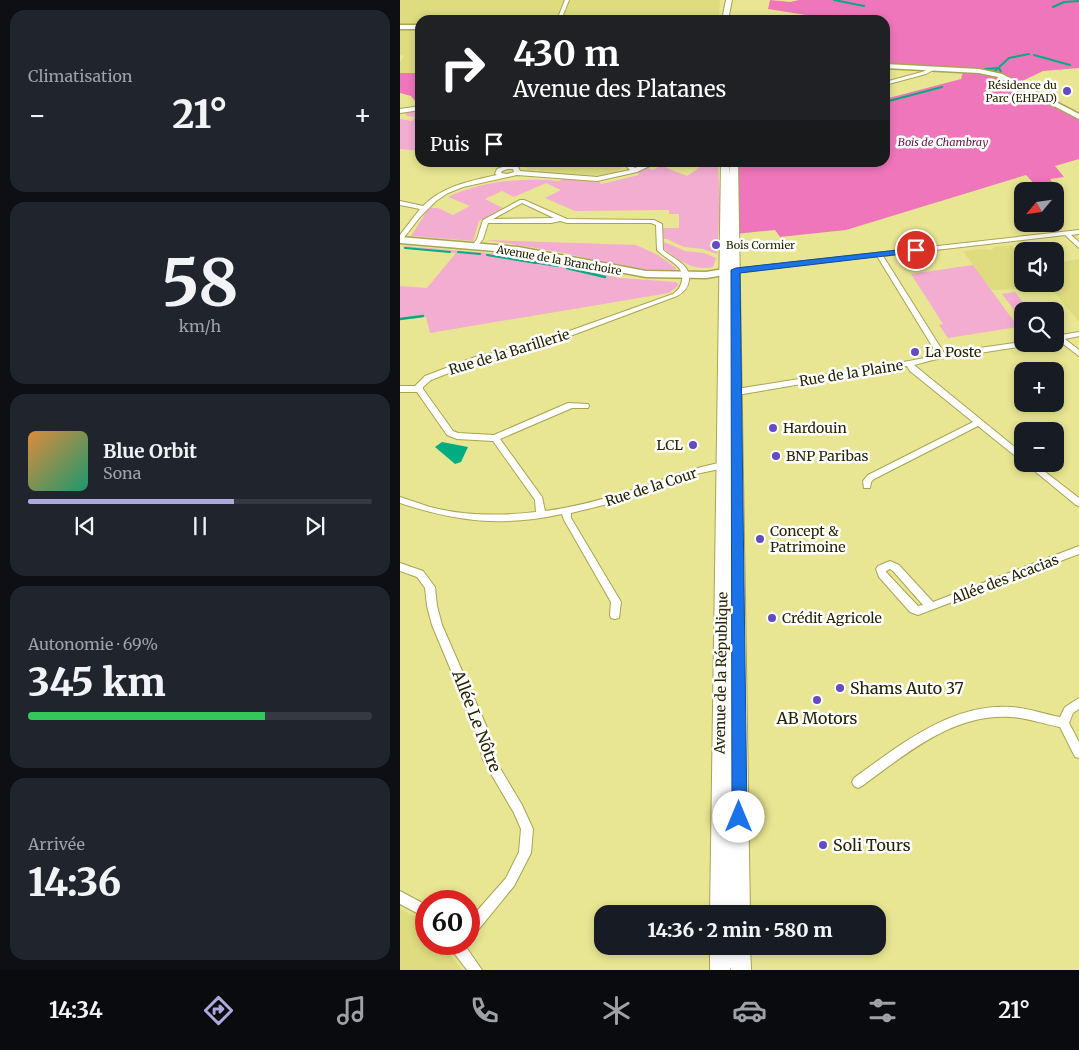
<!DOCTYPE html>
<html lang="fr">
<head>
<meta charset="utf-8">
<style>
  :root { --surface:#171b24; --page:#20242c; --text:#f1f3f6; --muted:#9ea1a6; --line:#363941; --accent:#b1a7df }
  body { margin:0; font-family:Merriweather,serif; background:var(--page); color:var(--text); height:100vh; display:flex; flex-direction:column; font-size:19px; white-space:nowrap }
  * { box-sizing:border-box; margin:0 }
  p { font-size:16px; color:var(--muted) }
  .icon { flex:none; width:28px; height:28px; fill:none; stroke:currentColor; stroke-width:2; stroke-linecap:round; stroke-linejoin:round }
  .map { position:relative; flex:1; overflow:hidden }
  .panel { display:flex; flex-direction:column; gap:10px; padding:10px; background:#0d0f14; width:400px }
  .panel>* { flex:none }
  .guide { position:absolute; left:15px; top:15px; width:475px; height:152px; border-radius:15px; box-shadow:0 2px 8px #0003; background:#202124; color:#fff; overflow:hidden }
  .needle { width:32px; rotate:241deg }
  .buttons { position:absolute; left:614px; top:182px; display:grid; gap:10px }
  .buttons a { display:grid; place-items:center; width:50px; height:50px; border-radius:10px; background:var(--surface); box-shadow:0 2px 8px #0003; font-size:25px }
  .speed { position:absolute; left:15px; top:890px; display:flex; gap:10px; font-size:25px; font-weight:700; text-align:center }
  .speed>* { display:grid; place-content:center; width:65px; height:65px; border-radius:50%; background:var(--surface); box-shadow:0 2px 8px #0003; line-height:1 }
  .speed .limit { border:8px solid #d22; background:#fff; color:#111 }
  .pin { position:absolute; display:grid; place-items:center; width:42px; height:42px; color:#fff; margin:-21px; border:2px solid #fff; border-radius:50%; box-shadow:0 1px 5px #0007 }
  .me { position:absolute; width:55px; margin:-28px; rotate:0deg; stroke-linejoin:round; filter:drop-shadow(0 0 4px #0008) }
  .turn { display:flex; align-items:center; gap:18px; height:105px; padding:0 15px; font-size:22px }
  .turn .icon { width:65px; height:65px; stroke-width:2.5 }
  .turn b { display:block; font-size:35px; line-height:42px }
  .then { display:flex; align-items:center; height:48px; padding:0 15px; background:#0003; gap:10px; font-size:19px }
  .big { font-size:38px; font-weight:800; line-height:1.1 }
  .panel .widget { flex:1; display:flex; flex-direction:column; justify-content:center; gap:8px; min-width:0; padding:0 18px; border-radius:15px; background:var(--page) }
  .panel .dial { align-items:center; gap:0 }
  .dial b { font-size:65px; line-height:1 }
  .song { display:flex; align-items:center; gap:15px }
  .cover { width:60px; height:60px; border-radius:8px; background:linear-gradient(135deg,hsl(30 70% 55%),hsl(160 70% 35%)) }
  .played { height:5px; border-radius:2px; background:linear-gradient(90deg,var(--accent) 60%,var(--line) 60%) }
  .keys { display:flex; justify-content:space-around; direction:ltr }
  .heat { display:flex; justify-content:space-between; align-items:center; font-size:28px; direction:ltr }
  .charge { height:8px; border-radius:4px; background:linear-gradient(90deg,#34c759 69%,var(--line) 0) }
  .trip { position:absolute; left:194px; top:905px; width:292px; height:50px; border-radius:15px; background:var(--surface); box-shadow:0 2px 8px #0003; font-weight:800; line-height:50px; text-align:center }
  .dock { display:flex; height:80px; justify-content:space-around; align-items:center; background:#090b0e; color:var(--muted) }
  .dock .icon { width:35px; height:35px }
  .dock .selected { color:var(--accent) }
  .dock b { font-size:22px; color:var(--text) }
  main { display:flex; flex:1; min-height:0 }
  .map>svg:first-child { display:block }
</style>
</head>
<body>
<main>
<section class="panel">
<div class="widget"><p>Climatisation</p>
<div class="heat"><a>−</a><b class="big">21°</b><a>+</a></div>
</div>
<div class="widget dial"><b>58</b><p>km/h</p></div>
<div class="widget">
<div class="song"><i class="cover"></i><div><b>Blue Orbit</b><p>Sona</p></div></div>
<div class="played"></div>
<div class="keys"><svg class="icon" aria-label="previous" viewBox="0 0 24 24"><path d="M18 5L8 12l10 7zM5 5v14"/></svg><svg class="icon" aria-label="pause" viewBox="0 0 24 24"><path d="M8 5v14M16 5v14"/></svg><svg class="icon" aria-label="next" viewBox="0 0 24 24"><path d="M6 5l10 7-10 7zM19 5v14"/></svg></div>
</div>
<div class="widget"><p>Autonomie · 69%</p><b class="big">345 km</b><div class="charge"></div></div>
<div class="widget"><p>Arrivée</p><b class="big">14:36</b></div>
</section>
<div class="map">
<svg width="679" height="970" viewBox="0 0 679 970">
  <rect width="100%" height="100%" fill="#e8e692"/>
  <!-- built -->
  <g fill="#dedc7f">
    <path d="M0,0H320L319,20H20V73H0V62L4,56L0,55Z"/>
    <path d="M110,163L224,162L225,163L220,170L212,173L194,176L139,172V169L130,171L125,167Z"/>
    <path d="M612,245L622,257V284H655V263L679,259V322L651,288L591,290L563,251L582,249L592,250L594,247Z"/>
    <path d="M0,909L22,920L26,925V944H42L62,970H0Z"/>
  </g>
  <!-- green -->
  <g fill="#f3add1">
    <path d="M20,110V151L0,149V119L12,121L15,117L7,116L4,112Z"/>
    <path d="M260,163H264L262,166L287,176L300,167L289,163H318L320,209L317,254L303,249L284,247L267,239H262L263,228H279V214H269V210L175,211L145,198L161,190L146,183L114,197L102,191L85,199L103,208L79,221L73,241L11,236L29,208H38L53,215L70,206L48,197C84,180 122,178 160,181L162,177L198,180L201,184L239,175L237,171L248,168L253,170L260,166L257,164Z"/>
    <path d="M85,240L236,245L258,255L276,268L275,271C239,272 204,262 169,254C141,249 113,244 85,240Z"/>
    <path d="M262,241L285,251L304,253L316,258L313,267C294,272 276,259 262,247Z"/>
    <path d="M4,246L100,254L220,278L276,282L279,285L269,293L30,333L26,317L0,320V286L27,288L56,253L3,248Z"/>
    <path d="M573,265L618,327L548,338L539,325L543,324L511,274Z"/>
    <path d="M615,292L627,308L614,310L602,294Z"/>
  </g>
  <!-- forest -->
  <g fill="#f076bb">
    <path d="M370,0L390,2L399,0H679V68L643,71L614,85L679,120V159L655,166L664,177L650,179L661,194L655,195V191H641L626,175L446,230L380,237L375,230L335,234L334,163L485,162V99L561,79L563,72L485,66V20H392L405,19L406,15L368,9Z"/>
    <path d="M0,73H20V101H15L11,96L0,93Z"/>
  </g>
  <!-- water -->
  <path fill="#00ac81" d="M42,442L68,447L61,462L55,464L35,447Z"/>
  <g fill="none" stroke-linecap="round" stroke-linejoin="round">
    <!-- stream-far1 -->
    <g stroke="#00ac81" stroke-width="2">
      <path d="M434,0L464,6"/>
      <path d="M653,7L664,2L679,1"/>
      <path d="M634,55L670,65"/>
      <path d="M585,69L599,68L601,72"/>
      <path d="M595,71L609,58L629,54"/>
      <path d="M485,102L542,87"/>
      <path d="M5,248L50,252"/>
      <path d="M58,252L80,254"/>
      <path d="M87,255L136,263"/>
    </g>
    <!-- stream -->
    <g stroke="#00ac81" stroke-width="2.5">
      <path d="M128,261L158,266"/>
      <path d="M167,268L205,277"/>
      <path d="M0,319L23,316"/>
    </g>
    <!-- minor casing -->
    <g stroke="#a8a552" stroke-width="2">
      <g id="minor">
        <path d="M165,0H169L161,20H157Z"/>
        <path d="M531,68L535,69L526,74L485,85V82L522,72Z"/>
        <path d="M20,106V110L0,113V109Z"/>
        <path d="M229,162H235L232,166L235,168L249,162H258L237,172L197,181L117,175L63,187L48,193L36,201L20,217L2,240L0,241V235L20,209L0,205V201L23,206C43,186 70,181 97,175L95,174L97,169L108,165L118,167L120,171L197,177L230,170L226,166ZM108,169H113L114,172L107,174L101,173L102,171Z"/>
        <path d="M120,200H124L167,219L254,220L262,224L263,250C273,259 291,264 289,280C288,288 284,292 277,296L138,348L80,361L31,380L23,387V389L53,431L58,433L94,435L168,403L188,404L189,406L188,408H172L100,439L142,497L145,511C178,507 211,497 242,487C270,477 297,466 326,462L329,463L330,465L329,467L296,474L212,503L171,513V518L221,602L219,618L215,619L211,618L210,615L211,602L164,520L162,514C103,527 57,522 0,503V497C10,500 20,504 30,507C64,516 101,516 136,512L135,500L93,441L57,439L47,435L17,392H0V386H15L25,376L75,357L133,344L273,294C278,290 281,287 282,280C285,265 266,260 257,250L256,225L251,223H167L160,221L151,223H88L83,239L77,247H73L72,246L77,239L83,220ZM122,203L154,218L93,219Z"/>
        <path d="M679,230V234L671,235L679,242V248L665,235L483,256L544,353L622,342V344H628L624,346L547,358C541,357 522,363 514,365L622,453V460L619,459L578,426L474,479L471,482L470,488H464L463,481L468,475L573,422L510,371L507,366L337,395L333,392L337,389L509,361L535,356L537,354L477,256L336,272L333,270L334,269Z"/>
        <path d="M679,332V336L665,339L679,350V356L658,340H655V336Z"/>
        <path d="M626,464H635L679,498V506L676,505Z"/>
        <path d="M679,546V554L518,615L510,612L479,577L476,569L478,566L490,561L499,565L533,602ZM490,569L493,571L523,605L518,606L486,572V571Z"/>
        <path d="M0,563L23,571L35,587L37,606L42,625L88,730L94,758L122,805L133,829L131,853L114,886L74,935L69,936V920L106,878L119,852L121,829L114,813L83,760L76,730L32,625L27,606L25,588L17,577L0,571Z"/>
        <path d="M679,698V709L673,713L669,723L679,742V758L675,757L660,727C644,724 627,718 611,717C553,713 506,754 462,786L458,788L454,786L452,782L454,778C500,745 551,703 611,707C628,708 644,714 660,717L665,707Z"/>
        <path d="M0,891L26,905V918L0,904Z"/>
        <path d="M50,944H64L82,970H67L51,949Z"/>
      </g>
    </g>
    <!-- tertiary casing -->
    <g stroke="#a8a552" stroke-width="3">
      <g id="tertiary">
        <rect x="0" y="25" width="20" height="4"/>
        <path d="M485,64L579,69L602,74L679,114V119L598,77L579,73L485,68Z"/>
      </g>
    </g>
    <!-- secondary casing -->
    <g stroke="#a8a552" stroke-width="3">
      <path id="secondary" d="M0,237L118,247L246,271L306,272L336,267L341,270L336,273L306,278L246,277L118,253L0,243Z"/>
    </g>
    <!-- primary casing -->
    <g stroke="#a8a552" stroke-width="2">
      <g id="primary">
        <path d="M326,0H332L328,20H322Z"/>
        <path d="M321,162H329L330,175V162H338L350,914H310Z"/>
        <path d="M310,946H350L351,970H331L330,967V970H310Z"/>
      </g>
    </g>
    <!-- minor -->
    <use href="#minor" fill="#fff" fill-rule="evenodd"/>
    <!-- tertiary -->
    <use href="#tertiary" fill="#fff" fill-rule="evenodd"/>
    <!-- secondary -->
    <use href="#secondary" fill="#fff" fill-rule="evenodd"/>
    <!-- primary -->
    <use href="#primary" fill="#fff" fill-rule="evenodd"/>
  </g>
  <!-- route -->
  <path fill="#1a73e8" stroke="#114b97" d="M516,248L520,250L519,252L340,273L347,817L345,823L339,825L334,823L332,817L331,270L336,268Z"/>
  <!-- markers -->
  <g fill="#624bc3" stroke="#fff" stroke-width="2">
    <circle cx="667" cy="91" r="5"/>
    <circle cx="316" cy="245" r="5"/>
    <circle cx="515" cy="352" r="5"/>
    <circle cx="373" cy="428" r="5"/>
    <circle cx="293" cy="445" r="5"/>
    <circle cx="376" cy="456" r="5"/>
    <circle cx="360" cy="539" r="5"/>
    <circle cx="372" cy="618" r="5"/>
    <circle cx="440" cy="688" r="5"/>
    <circle cx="417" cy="700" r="5"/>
    <circle cx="423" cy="845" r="5"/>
  </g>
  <g text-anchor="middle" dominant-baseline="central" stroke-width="5" stroke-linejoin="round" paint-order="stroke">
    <!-- far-poi labels -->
    <g font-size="11" fill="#262401" stroke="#fff" text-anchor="end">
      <text x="657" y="85">Résidence du<tspan x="657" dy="13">Parc (EHPAD)</tspan></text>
      <text x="326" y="245" text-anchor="start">Bois Cormier</text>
    </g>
    <!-- far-park labels -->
    <g font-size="11" font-style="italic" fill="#611544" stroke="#fff">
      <text x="543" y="142">Bois de Chambray</text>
    </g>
    <!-- far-street labels -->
    <g font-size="11" fill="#262401" stroke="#fff">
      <text transform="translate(159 260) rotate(10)">Avenue de la Branchoire</text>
    </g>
    <!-- street labels -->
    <g font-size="14" fill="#262401" stroke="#fff">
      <text transform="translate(109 352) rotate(-17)">Rue de la Barillerie</text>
      <text transform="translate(451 373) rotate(-9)">Rue de la Plaine</text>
      <text transform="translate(251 487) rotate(-18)">Rue de la Cour</text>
      <text transform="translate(605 579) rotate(-21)">Allée des Acacias</text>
      <text transform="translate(321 673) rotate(-89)">Avenue de la République</text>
    </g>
    <!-- poi labels -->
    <g font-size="14" fill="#262401" stroke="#fff" text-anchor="start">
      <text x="525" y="352">La Poste</text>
      <text x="383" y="428">Hardouin</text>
      <text x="283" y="445" text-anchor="end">LCL</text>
      <text x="386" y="456">BNP Paribas</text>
      <text x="370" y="531">Concept &amp;<tspan x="370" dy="16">Patrimoine</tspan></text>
      <text x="382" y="618">Crédit Agricole</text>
    </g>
    <!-- near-poi labels -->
    <g font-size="16" fill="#262401" stroke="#fff" text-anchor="start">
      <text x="450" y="688">Shams Auto 37</text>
      <text x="417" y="718" text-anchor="middle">AB Motors</text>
      <text x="433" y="845">Soli Tours</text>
    </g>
    <!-- near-street labels -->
    <g font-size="16" fill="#262401" stroke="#fff">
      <text transform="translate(77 721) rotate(69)">Allée Le Nôtre</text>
    </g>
  </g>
</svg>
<div class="buttons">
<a><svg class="needle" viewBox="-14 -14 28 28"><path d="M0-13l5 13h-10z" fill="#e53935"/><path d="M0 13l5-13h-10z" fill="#9ea1a6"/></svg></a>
<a><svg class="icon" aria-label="sound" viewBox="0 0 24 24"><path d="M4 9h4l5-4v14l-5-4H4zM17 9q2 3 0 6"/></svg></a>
<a><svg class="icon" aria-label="search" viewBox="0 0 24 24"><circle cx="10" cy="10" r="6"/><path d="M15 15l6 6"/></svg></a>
<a>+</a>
<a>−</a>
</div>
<div class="speed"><div class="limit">60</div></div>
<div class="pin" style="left:516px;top:250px;background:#d93025"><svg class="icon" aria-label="arrive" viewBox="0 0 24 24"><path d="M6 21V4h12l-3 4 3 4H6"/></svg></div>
<svg class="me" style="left:339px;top:817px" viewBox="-20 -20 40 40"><circle r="19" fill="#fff"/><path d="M0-13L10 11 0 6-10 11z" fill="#1a73e8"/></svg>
<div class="trip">14:36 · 2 min · 580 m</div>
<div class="guide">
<div class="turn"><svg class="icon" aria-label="right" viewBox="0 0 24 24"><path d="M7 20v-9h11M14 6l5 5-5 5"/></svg><div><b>430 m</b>Avenue des Platanes</div></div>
<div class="then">Puis<svg class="icon" aria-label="arrive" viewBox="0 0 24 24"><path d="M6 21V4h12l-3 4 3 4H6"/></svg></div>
</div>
</div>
</main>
<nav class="dock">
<b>14:34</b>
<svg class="icon selected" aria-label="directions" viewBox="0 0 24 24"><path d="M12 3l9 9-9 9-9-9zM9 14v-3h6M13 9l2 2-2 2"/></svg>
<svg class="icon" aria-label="music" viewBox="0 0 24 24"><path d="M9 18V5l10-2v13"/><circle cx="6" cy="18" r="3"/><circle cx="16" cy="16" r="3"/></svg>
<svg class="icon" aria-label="phone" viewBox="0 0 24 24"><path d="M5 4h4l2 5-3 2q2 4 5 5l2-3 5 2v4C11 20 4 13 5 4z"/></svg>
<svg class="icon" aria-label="climate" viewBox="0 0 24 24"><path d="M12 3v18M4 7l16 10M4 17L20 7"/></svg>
<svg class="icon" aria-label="car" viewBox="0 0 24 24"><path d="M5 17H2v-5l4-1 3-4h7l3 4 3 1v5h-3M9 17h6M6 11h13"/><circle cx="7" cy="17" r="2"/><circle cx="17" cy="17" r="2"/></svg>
<svg class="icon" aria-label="filters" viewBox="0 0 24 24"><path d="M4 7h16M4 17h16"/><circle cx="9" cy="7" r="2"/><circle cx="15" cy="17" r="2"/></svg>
<b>21°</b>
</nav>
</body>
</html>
